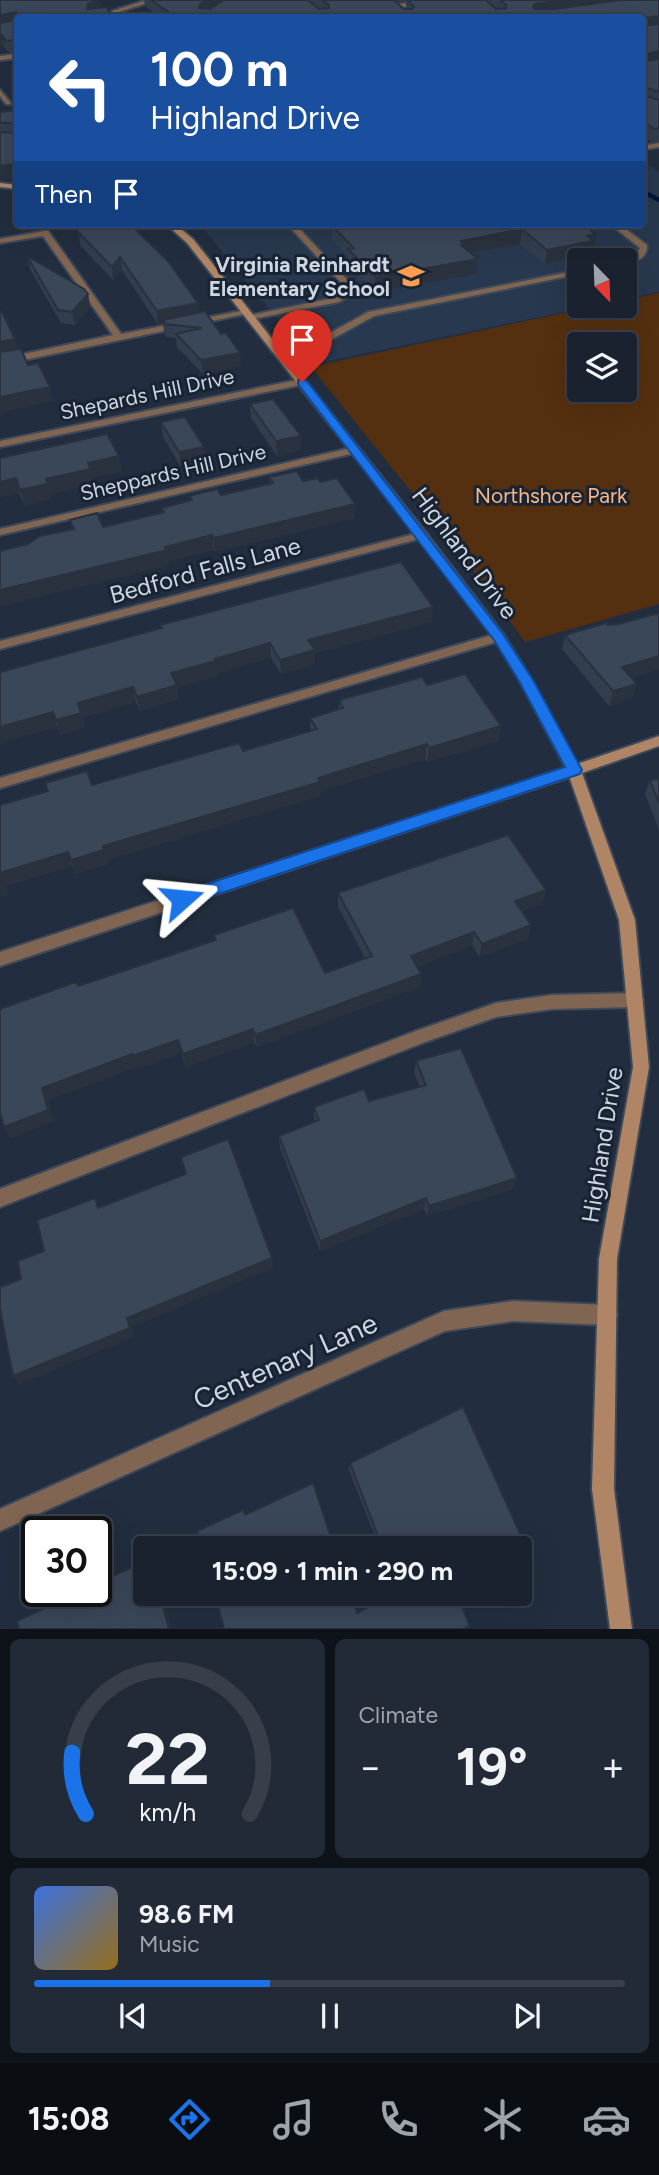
<!DOCTYPE html>
<html lang="en">
<head>
<meta charset="utf-8">
<style>
  :root { --surface:#1a222f; --page:#232a37; --text:#f1f3f6; --muted:#9fa4aa; --line:#383f4b; --accent:#1a73e8 }
  body { margin:0; font-family:Figtree,sans-serif; background:var(--page); color:var(--text); height:100vh; display:flex; flex-direction:column; font-size:26px; white-space:nowrap }
  * { box-sizing:border-box; margin:0 }
  p { font-size:23px; color:var(--muted) }
  .icon { flex:none; width:38px; height:38px; fill:none; stroke:currentColor; stroke-width:2; stroke-linecap:round; stroke-linejoin:round }
  .map { position:relative; height:1629px; overflow:hidden }
  .side { display:flex; flex-direction:column; gap:10px; padding:10px; background:#0e131a; flex:1 }
  .side>* { flex:none }
  .guide { position:absolute; left:14px; top:14px; width:632px; height:214px; border-radius:7px; box-shadow:0 7px 28px #0002,0 0 0 2px var(--line); background:#1a4fa0; color:#fff; overflow:hidden }
  .needle { width:46px; rotate:157deg }
  .buttons { position:absolute; left:567px; top:248px; display:grid; gap:14px }
  .buttons a { display:grid; place-items:center; width:70px; height:70px; border-radius:7px; background:var(--surface); box-shadow:0 7px 28px #0002,0 0 0 2px var(--line); font-size:35px }
  .speed { position:absolute; left:21px; top:1516px; display:flex; gap:14px; font-size:35px; font-weight:700; text-align:center }
  .speed>* { display:grid; place-content:center; width:91px; height:91px; border-radius:50%; background:var(--surface); box-shadow:0 7px 28px #0002,0 0 0 2px var(--line); line-height:1 }
  .speed .limit { border:4px solid #111; border-radius:10px; background:#fff; color:#111 }
  .pin { position:absolute; display:grid; place-items:center; width:60px; height:60px; color:#fff; margin:-72px -30px; border-radius:50% 50% 50% 0; rotate:-45deg; box-shadow:0 0 7px #0007 }
  .pin .icon { rotate:45deg }
  .me { position:absolute; width:77px; margin:-38px; rotate:72deg; stroke-linejoin:round; filter:drop-shadow(0 0 5px #0008) }
  .turn { display:flex; align-items:center; gap:24px; height:147px; padding:0 21px; font-size:32px }
  .turn .icon { width:91px; height:91px; stroke-width:2.5 }
  .turn b { display:block; font-size:49px; line-height:60px }
  .then { display:flex; align-items:center; height:66px; padding:0 21px; background:#0003; gap:14px; font-size:26px }
  .big { font-size:52px; font-weight:700; line-height:1.1 }
  .side .tile { flex:1; display:flex; flex-direction:column; justify-content:center; gap:10px; min-width:0; padding:0 24px; border-radius:10px; background:var(--page) }
  .side .dial { align-items:center; gap:0 }
  .dial svg { height:182px; overflow:visible; fill:none; stroke:var(--line); stroke-width:7; stroke-linecap:round; text-anchor:middle }
  .dial text { fill:var(--text); stroke:none }
  .song { display:flex; align-items:center; gap:21px }
  .cover { width:84px; height:84px; border-radius:10px; background:linear-gradient(135deg,hsl(220 70% 55%),hsl(40 70% 35%)) }
  .played { height:7px; border-radius:4px; background:linear-gradient(90deg,var(--accent) 40%,var(--line) 40%) }
  .keys { display:flex; justify-content:space-around; direction:ltr }
  .heat { display:flex; justify-content:space-between; align-items:center; font-size:38px; direction:ltr }
  .side .tiles { flex:1; display:grid; gap:10px; grid-template-columns:1fr 1fr }
  .tile:last-child { grid-column:span 2 }
  .trip { position:absolute; left:133px; top:1536px; width:399px; height:70px; border-radius:7px; background:var(--surface); box-shadow:0 7px 28px #0002,0 0 0 2px var(--line); font-weight:700; line-height:70px; text-align:center }
  .dock { display:flex; height:112px; justify-content:space-around; align-items:center; background:#0a0e13; color:var(--muted) }
  .dock .icon { width:49px; height:49px }
  .dock .selected { color:var(--accent) }
  .dock b { font-size:32px; color:var(--text) }
  .map>svg:first-child { display:block }
</style>
</head>
<body>
<div class="map">
<svg width="659" height="1629" viewBox="0 0 659 1629">
  <rect width="100%" height="100%" fill="#222e3f"/>
  <!-- built -->
  <path fill="#28384e" d="M642,161L659,172V292L625,299V261H579V306H592L314,364L206,232L196,224H642Z"/>
  <!-- green -->
  <path fill="#553010" fill-rule="evenodd" d="M659,293V604L525,642L459,551L311,367L596,306H625V300ZM579,345H625V390H579Z"/>
  <g fill="none" stroke-linecap="round" stroke-linejoin="round">
    <!-- stream -->
    <path stroke="#00163b" stroke-width="4.5" d="M642,191L659,200"/>
    <!-- lane casing -->
    <g stroke="#3e4959" stroke-width="4">
      <g id="lane">
        <path d="M147,0H156L100,18H90Z"/>
        <path d="M386,0H392L398,4L450,0L397,8Z"/>
        <path d="M182,224H196L175,230L171,228Z"/>
        <path d="M287,224H295L351,284L352,293L339,302L247,320V316L333,298L344,292V286Z"/>
        <path d="M610,224H619L647,245C648,258 636,262 625,264V261L622,260L635,256L640,248Z"/>
        <path d="M45,231H48L121,334L246,310L250,313L0,365V359L113,335L43,236L0,243V239Z"/>
        <path d="M579,270V274L374,316L325,343L276,354L271,351L319,339L368,312Z"/>
        <path d="M355,447L360,450L359,452L0,535V529Z"/>
        <path d="M499,633L503,634L505,637L503,640L0,788V778Z"/>
        <path d="M635,993L641,995L643,1000L641,1005L635,1007L552,1009L496,1017L425,1042L0,1207V1189L416,1031L496,1003L552,995Z"/>
      </g>
    </g>
    <!-- street casing -->
    <g stroke="#3e4959" stroke-width="4">
      <g id="street">
        <path d="M18,54V58L0,60V56Z"/>
        <path d="M0,90L10,102V104H6L0,96Z"/>
        <path d="M659,143V147L642,150V146Z"/>
        <path d="M302,379L307,382L305,384L0,447V441Z"/>
        <path d="M422,532L428,535L426,537L0,649V641Z"/>
        <path d="M574,765L581,770L579,774L0,966V952Z"/>
        <path d="M513,1301L607,1305L614,1308L617,1315L614,1322L607,1325L513,1321L445,1331L0,1531V1509L444,1311Z"/>
      </g>
    </g>
    <!-- secondary casing -->
    <g stroke="#3e4959" stroke-width="4">
      <g id="secondary">
        <path d="M0,183L18,185V189L0,187Z"/>
        <path d="M166,224H175L193,239L426,533L503,634L532,680L577,764L659,736V746L582,773L635,920L649,1067L617,1259L614,1489L632,1629H610L592,1489L599,1259L633,1067L619,920L567,770L520,681L495,640L418,537L187,243Z"/>
      </g>
    </g>
    <!-- lane -->
    <use href="#lane" fill="#806652" fill-rule="evenodd"/>
    <!-- street -->
    <use href="#street" fill="#806652" fill-rule="evenodd"/>
    <!-- secondary -->
    <use href="#secondary" fill="#af8566" fill-rule="evenodd"/>
  </g>
  <!-- wall -->
  <g fill="#323d4d">
    <path d="M0,0L100,1L101,7L116,18H18V65L15,61L13,52H9L4,47H0Z"/>
    <path d="M144,0H394L404,9H406V1H399L396,0H659V141L652,142L642,136V18H161L145,6Z"/>
    <path d="M18,110V177L0,180V112Z"/>
    <path d="M78,224L199,312L241,366L203,374L177,347L176,338L167,337L164,333L163,323L158,324L122,270L113,280L80,245Z"/>
    <path d="M332,224H588L589,225L588,228L596,234L594,249H591L590,255L545,264L520,244L470,253L478,259L476,274L375,292L347,264L348,256L332,240V226H334Z"/>
    <path d="M27,256L88,294L90,307L75,325L61,323L30,269Z"/>
    <path d="M250,404L301,450L277,456L251,418Z"/>
    <path d="M161,422L204,447L205,461L181,467L163,437Z"/>
    <path d="M0,458L122,471L92,477L93,484L50,494L51,499L24,505L19,493L0,497Z"/>
    <path d="M269,477L321,482L355,504V518L215,552L214,550L168,561L169,565L0,606V551L28,544L72,529L70,520L103,527L163,512L162,508L190,501L189,496L221,495L270,484Z"/>
    <path d="M659,613V669L631,678L637,684L632,698L609,706L562,649L565,635L619,624Z"/>
    <path d="M432,622L315,653V664L281,674L271,658L217,673L218,676L177,687L179,699L140,711L136,702L83,717L85,727L60,735L57,727L0,743L161,628L160,625Z"/>
    <path d="M427,685L501,726L499,741L427,762L425,759L320,791V796L107,860L108,864L75,874L72,866L6,886L8,894L0,897V805L243,751L310,731V718L339,709V700Z"/>
    <path d="M659,779V830L645,794L650,780Z"/>
    <path d="M546,890L542,904L522,911L531,925L528,939L479,957L472,945L417,967L421,974L420,987L257,1047L254,1042L186,1067L181,1053L136,1069V1067L48,1100L54,1121L10,1138L78,986L214,941V935L325,973L365,958L338,907V893Z"/>
    <path d="M416,1061L517,1178L513,1189L427,1216L424,1209L320,1251L280,1148L279,1136L315,1122L314,1119V1107L369,1101L420,1087L414,1073Z"/>
    <path d="M463,1407L527,1549L520,1555V1549H380L349,1470L350,1463Z"/>
  </g>
  <!-- shaded-wall -->
  <g fill="#29323e">
    <path d="M208,0H228L201,16L199,8L200,4Z"/>
    <path d="M563,0H637L531,18L533,7L535,4Z"/>
    <path d="M100,1L101,12L87,9L88,4Z"/>
    <path d="M16,12L18,23L0,27V15Z"/>
    <path d="M659,16V27L642,29L644,18Z"/>
    <path d="M0,35H2L4,47H0Z"/>
    <path d="M659,51V62L642,66V55Z"/>
    <path d="M18,163V177L0,180V166Z"/>
    <path d="M522,229L520,244L464,254L461,241Z"/>
    <path d="M596,234L594,249H591L590,255L545,264L547,250L587,236Z"/>
    <path d="M120,257L122,270L113,280L112,267Z"/>
    <path d="M478,259L476,274L375,292V277Z"/>
    <path d="M88,294L90,307L75,325L72,312Z"/>
    <path d="M198,303L200,316L163,320V323L158,324L157,311Z"/>
    <path d="M15,339L19,352L0,357V342Z"/>
    <path d="M240,353L241,366L203,374L201,360Z"/>
    <path d="M50,387L53,401L3,412L4,415L0,416V397Z"/>
    <path d="M301,436V450L277,456L276,441Z"/>
    <path d="M204,447L205,461L181,467L179,452Z"/>
    <path d="M119,456L122,471L92,477L93,484L50,494L51,499L24,505L20,490L88,463Z"/>
    <path d="M16,478L19,493L0,497V482Z"/>
    <path d="M355,504V518L215,552L214,538Z"/>
    <path d="M212,535L214,550L168,561L169,565L0,606V590Z"/>
    <path d="M433,607L432,622L315,653V664L281,674L280,660L308,640Z"/>
    <path d="M270,643L271,658L217,673L218,676L177,687L179,699L140,711L137,697L171,673L215,659Z"/>
    <path d="M659,656V669L618,682L622,667Z"/>
    <path d="M637,684L632,698L609,706L613,691Z"/>
    <path d="M133,687L136,702L83,717L85,727L60,735L56,720L78,703Z"/>
    <path d="M53,712L57,727L0,743V727Z"/>
    <path d="M501,726L499,741L427,762L429,748Z"/>
    <path d="M427,744L425,759L320,791V796L107,860L108,864L75,874L71,860L103,846Z"/>
    <path d="M68,852L72,866L6,886L8,894L0,897V873Z"/>
    <path d="M546,890L542,904L512,914L515,901Z"/>
    <path d="M531,925L528,939L479,957L482,944Z"/>
    <path d="M474,932L472,945L410,970L411,956Z"/>
    <path d="M421,974L420,987L257,1047L255,1035Z"/>
    <path d="M253,1029L254,1042L186,1067L183,1054Z"/>
    <path d="M178,1040L181,1053L136,1069L133,1056Z"/>
    <path d="M132,1054L136,1067L48,1100L54,1121L10,1138L4,1127L42,1088Z"/>
    <path d="M517,1178L513,1189L427,1216L429,1206Z"/>
    <path d="M426,1198L424,1209L320,1251V1241Z"/>
    <path d="M272,1258L273,1268L132,1327L134,1337L20,1384L13,1376L127,1318Z"/>
    <path d="M160,1594H163L172,1629H169Z"/>
  </g>
  <!-- building -->
  <g fill="#3a4759" stroke="#29323e" stroke-width="2">
    <path d="M0,0H99L88,4L87,9L106,7L116,18H18L19,15L16,12L0,15Z"/>
    <path d="M151,0H208L200,4L199,8L210,9L224,0H308L319,9L329,8V5L322,0H394L404,9H412L414,7L408,0H486L496,9L506,8V5L500,0H563L535,4L533,7L535,9H553L621,0H659V16L644,18L642,26L659,24V51L642,55V18H177Z"/>
    <path d="M18,20V40L6,41L2,35H0V23Z"/>
    <path d="M18,48V56L13,49Z"/>
    <path d="M642,56L645,61L659,59V92L642,86L643,95L659,100V128L655,129L642,121Z"/>
    <path d="M18,110V128L16,123H0V112Z"/>
    <path d="M18,131V163L0,166V132L15,133Z"/>
    <path d="M78,224H126L134,228L167,260L198,303L157,311L120,257L112,267L78,232Z"/>
    <path d="M343,224H588L589,225H584L596,234L587,236L593,241L547,250L522,229L461,241L464,244L461,245L478,259L375,277L348,249L354,248L332,226Z"/>
    <path d="M27,256L84,289L88,294L72,312L58,310Z"/>
    <path d="M205,311L221,334L226,333L240,353L201,360L176,334L202,328L165,324L163,320Z"/>
    <path d="M0,312H2L15,339L0,342Z"/>
    <path d="M21,349L28,365L38,363L50,387L0,397V352Z"/>
    <path d="M273,399L301,436L276,441L250,404Z"/>
    <path d="M185,417L204,447L179,452L161,422Z"/>
    <path d="M107,434L119,456L88,463L91,469L46,479L48,484L20,490L16,478L0,482V458Z"/>
    <path d="M297,471L303,481L317,478L321,482L337,478L355,504L214,538L212,535L165,547L167,550L0,590V551L28,544L40,536L74,529L70,520L97,513L103,527L164,512L162,508L192,500L189,496L217,489L221,495L273,483L269,477Z"/>
    <path d="M401,562L433,607L308,640L315,650L280,660L270,643L215,659L216,661L171,673L177,685L137,697L133,687L78,703L81,713L56,720L53,712L0,727V672L162,628L160,625Z"/>
    <path d="M659,613V656L622,667L637,684L613,691L565,635L606,623L608,625L619,624Z"/>
    <path d="M465,674L501,726L429,748L427,744L318,778L320,782L103,846L104,850L71,860L68,852L0,873L2,880L0,881V805L48,791L45,783L87,771L92,785L239,743L243,751L317,729L310,718L343,708L339,700L422,677L427,685Z"/>
    <path d="M659,779V803L650,780Z"/>
    <path d="M508,835L546,890L515,901L531,925L482,944L474,932L411,956L421,974L255,1035L253,1029L183,1054L178,1040L133,1056L132,1054L42,1088L48,1110L4,1127L0,1112V1009L76,982L78,986L216,940L214,935L293,908L325,973L372,956L338,893Z"/>
    <path d="M461,1048L517,1178L429,1206L426,1198L320,1241L279,1136L319,1120L314,1107L364,1089L369,1101L426,1085L416,1061Z"/>
    <path d="M228,1139L272,1258L127,1318L130,1328L13,1376L0,1309V1287L21,1279L18,1261L44,1251L37,1220L95,1198L98,1208L186,1174L181,1157Z"/>
    <path d="M463,1407L527,1549L520,1553V1549H383L350,1463Z"/>
    <path d="M313,1483L335,1549H202L197,1531L243,1510L245,1515Z"/>
    <path d="M145,1561V1594H160L169,1629H19L17,1621L81,1591H96V1584Z"/>
    <path d="M215,1594H351L357,1613L392,1594H457L470,1626L464,1629H224Z"/>
  </g>
  <!-- route -->
  <path fill="#1a73e8" stroke="#114b97" stroke-width="2" d="M298,380H306L503,634L533,680L582,770L580,774L182,906L176,904L173,899L176,894L565,767L519,681L494,640L298,384Z"/>
  <!-- icons -->
  <defs>
    <g id="school-bare" transform="scale(2.1)"><path d="M0-5L7-2L0 1L-7-2ZM-4 1L0 2.5L4 1V4Q0 6-4 4Z" fill="#fb9e51" stroke="#182434" stroke-width="2.5" paint-order="stroke"/></g>
  </defs>
  <g fill-rule="evenodd">
    <use href="#school-bare" x="411" y="276"/>
  </g>
  <g text-anchor="middle" dominant-baseline="central" stroke-width="6" stroke-linejoin="round" paint-order="stroke">
    <!-- far-poi labels -->
    <g font-size="21" font-weight="bold" fill="#ced6e1" stroke="#182434" text-anchor="end">
      <text x="390" y="264">Virginia Reinhardt<tspan x="390" dy="24">Elementary School</tspan></text>
    </g>
    <!-- far-street labels -->
    <g font-size="21" fill="#ced6e1" stroke="#182434">
      <text transform="translate(147 394) rotate(-12)">Shepards Hill Drive</text>
      <text transform="translate(173 472) rotate(-13)">Sheppards Hill Drive</text>
    </g>
    <!-- far-park labels -->
    <g font-size="21" fill="#fbb682" stroke="#182434">
      <text x="551" y="495">Northshore Park</text>
    </g>
    <!-- street labels -->
    <g font-size="24" fill="#ced6e1" stroke="#182434">
      <text transform="translate(465 553) rotate(53)">Highland Drive</text>
      <text transform="translate(205 570) rotate(-15)">Bedford Falls Lane</text>
      <text transform="translate(602 1145) rotate(-81)">Highland Drive</text>
    </g>
    <!-- near-street labels -->
    <g font-size="28" fill="#ced6e1" stroke="#182434">
      <text transform="translate(285 1361) rotate(-24)">Centenary Lane</text>
    </g>
  </g>
</svg>
<div class="buttons">
<a><svg class="needle" viewBox="-14 -14 28 28"><path d="M0-13l5 13h-10z" fill="#e53935"/><path d="M0 13l5-13h-10z" fill="#9fa4aa"/></svg></a>
<a><svg class="icon" aria-label="layers" viewBox="0 0 24 24"><path d="M12 4l9 5-9 5-9-5zM3 14l9 5 9-5"/></svg></a>
</div>
<div class="speed"><div class="limit">30</div></div>
<div class="pin" style="left:302px;top:382px;background:#d93025"><svg class="icon" aria-label="arrive" viewBox="0 0 24 24"><path d="M6 21V4h12l-3 4 3 4H6"/></svg></div>
<svg class="me" style="left:182px;top:899px" viewBox="-20 -20 40 40"><path d="M0-17L14 15 0 8-14 15z" fill="#1a73e8" stroke="#fff" stroke-width="4"/></svg>
<div class="trip">15:09 · 1 min · 290 m</div>
<div class="guide">
<div class="turn"><svg class="icon" aria-label="left" viewBox="0 0 24 24"><path d="M17 20v-9H6M10 6l-5 5 5 5"/></svg><div><b>100 m</b>Highland Drive</div></div>
<div class="then">Then<svg class="icon" aria-label="arrive" viewBox="0 0 24 24"><path d="M6 21V4h12l-3 4 3 4H6"/></svg></div>
</div>
</div>
<section class="side">
<div class="tiles">
<div class="tile dial"><svg viewBox="0 0 100 80">
<path d="M14 69A42 42 0 1 1 86 69"/>
<path d="M14 69A42 42 0 0 1 8 42" stroke="#1a73e8"/>
<text x="50" y="56" font-size="32" font-weight="700">22</text>
<text x="50" y="72" font-size="11">km/h</text>
</svg></div>
<div class="tile"><p>Climate</p>
<div class="heat"><a>−</a><b class="big">19°</b><a>+</a></div>
</div>
<div class="tile">
<div class="song"><i class="cover"></i><div><b>98.6 FM</b><p>Music</p></div></div>
<div class="played"></div>
<div class="keys"><svg class="icon" aria-label="previous" viewBox="0 0 24 24"><path d="M18 5L8 12l10 7zM5 5v14"/></svg><svg class="icon" aria-label="pause" viewBox="0 0 24 24"><path d="M8 5v14M16 5v14"/></svg><svg class="icon" aria-label="next" viewBox="0 0 24 24"><path d="M6 5l10 7-10 7zM19 5v14"/></svg></div>
</div>
</div>
</section>
<nav class="dock">
<b>15:08</b>
<svg class="icon selected" aria-label="directions" viewBox="0 0 24 24"><path d="M12 3l9 9-9 9-9-9zM9 14v-3h6M13 9l2 2-2 2"/></svg>
<svg class="icon" aria-label="music" viewBox="0 0 24 24"><path d="M9 18V5l10-2v13"/><circle cx="6" cy="18" r="3"/><circle cx="16" cy="16" r="3"/></svg>
<svg class="icon" aria-label="phone" viewBox="0 0 24 24"><path d="M5 4h4l2 5-3 2q2 4 5 5l2-3 5 2v4C11 20 4 13 5 4z"/></svg>
<svg class="icon" aria-label="climate" viewBox="0 0 24 24"><path d="M12 3v18M4 7l16 10M4 17L20 7"/></svg>
<svg class="icon" aria-label="car" viewBox="0 0 24 24"><path d="M5 17H2v-5l4-1 3-4h7l3 4 3 1v5h-3M9 17h6M6 11h13"/><circle cx="7" cy="17" r="2"/><circle cx="17" cy="17" r="2"/></svg>
</nav>
</body>
</html>
